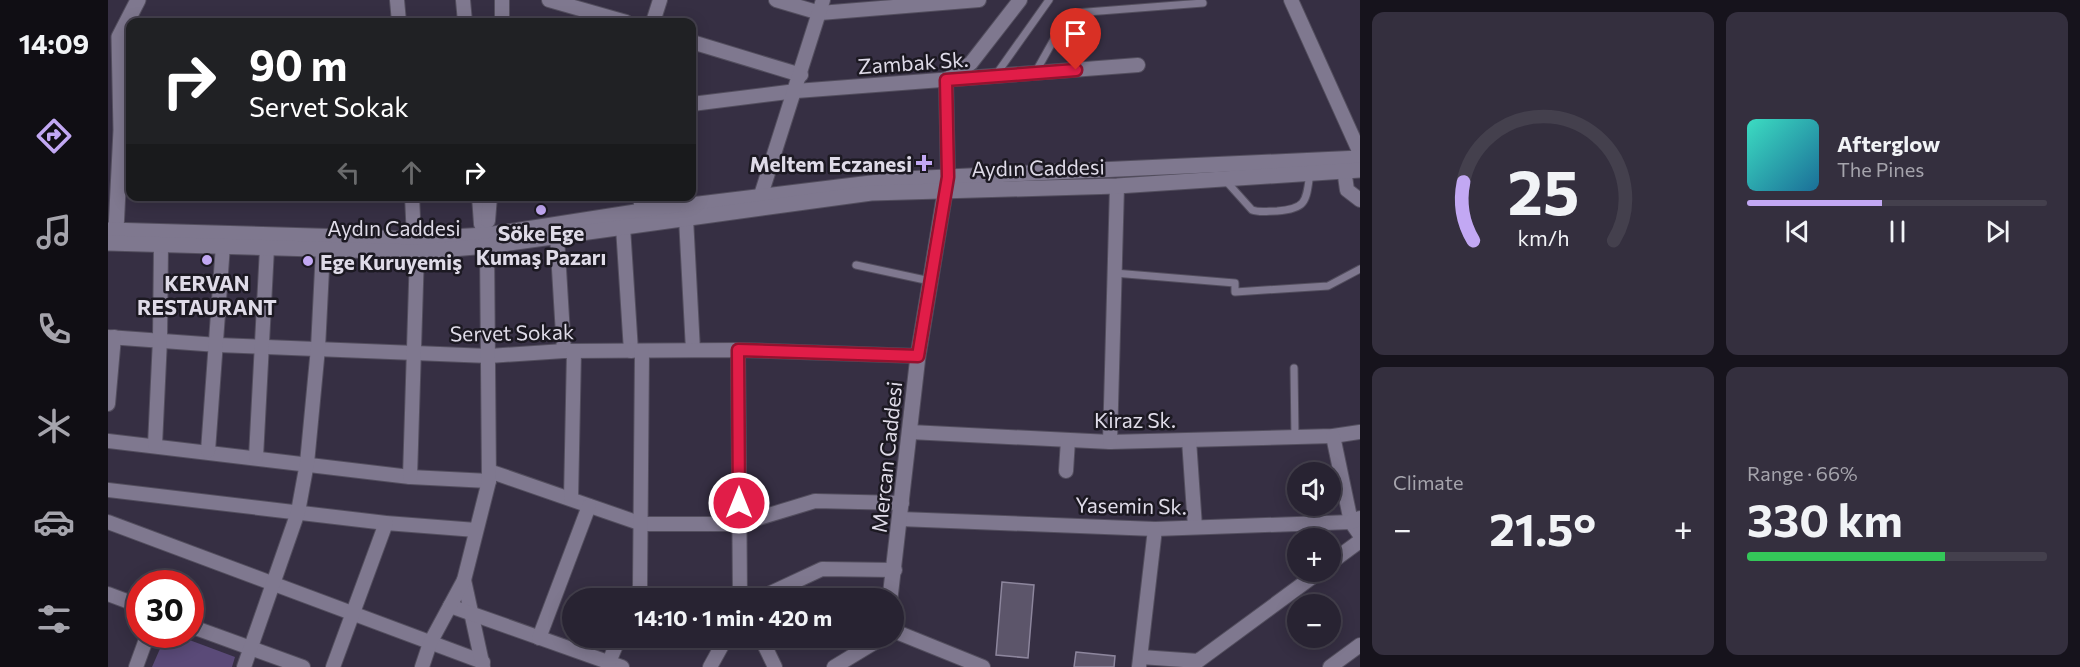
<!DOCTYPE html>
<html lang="en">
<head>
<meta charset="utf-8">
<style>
  :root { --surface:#282332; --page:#342f3e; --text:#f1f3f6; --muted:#a5a4ac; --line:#44404d; --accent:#c2a8f3 }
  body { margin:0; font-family:Commissioner,sans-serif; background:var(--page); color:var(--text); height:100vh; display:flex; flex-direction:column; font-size:22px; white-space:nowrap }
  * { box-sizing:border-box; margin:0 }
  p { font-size:20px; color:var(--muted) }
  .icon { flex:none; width:33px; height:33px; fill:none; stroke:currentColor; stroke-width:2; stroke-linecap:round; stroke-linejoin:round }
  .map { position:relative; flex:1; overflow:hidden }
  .panel { display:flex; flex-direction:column; gap:12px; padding:12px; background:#16131c; width:720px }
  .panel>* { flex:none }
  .hud { position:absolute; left:18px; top:18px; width:570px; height:183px; border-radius:12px; box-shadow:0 3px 15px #0003,0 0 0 2px var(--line); background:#202124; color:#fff; overflow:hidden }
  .tools { position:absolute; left:1179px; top:462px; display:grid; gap:12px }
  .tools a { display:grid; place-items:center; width:54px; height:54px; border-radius:50%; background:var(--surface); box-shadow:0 3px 15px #0003,0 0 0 2px var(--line); font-size:30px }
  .speed { position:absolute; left:18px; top:570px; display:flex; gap:12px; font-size:30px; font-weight:700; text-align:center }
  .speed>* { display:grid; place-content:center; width:78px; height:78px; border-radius:50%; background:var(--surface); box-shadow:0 3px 15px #0003,0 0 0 2px var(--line); line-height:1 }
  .speed .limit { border:9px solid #d22; background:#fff; color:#111 }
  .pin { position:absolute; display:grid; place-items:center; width:51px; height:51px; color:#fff; margin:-62px -26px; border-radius:50% 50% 50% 0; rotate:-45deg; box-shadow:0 0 6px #0007 }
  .pin .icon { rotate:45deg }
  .me { position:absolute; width:66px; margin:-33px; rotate:0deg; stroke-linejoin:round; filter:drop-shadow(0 0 4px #0008) }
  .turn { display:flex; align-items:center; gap:21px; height:126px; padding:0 24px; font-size:27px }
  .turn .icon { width:78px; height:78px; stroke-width:2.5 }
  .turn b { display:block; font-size:42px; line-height:51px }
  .lanes { display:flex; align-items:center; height:57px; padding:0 24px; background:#0003; justify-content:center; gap:30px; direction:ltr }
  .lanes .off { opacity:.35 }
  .big { font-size:45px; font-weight:700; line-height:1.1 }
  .panel .widget { flex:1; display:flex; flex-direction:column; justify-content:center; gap:9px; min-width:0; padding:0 21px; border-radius:12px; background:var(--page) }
  .panel .dial { align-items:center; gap:0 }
  .dial svg { height:156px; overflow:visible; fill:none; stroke:var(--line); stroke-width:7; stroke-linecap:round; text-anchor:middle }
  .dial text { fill:var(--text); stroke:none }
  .song { display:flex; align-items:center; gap:18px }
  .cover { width:72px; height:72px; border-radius:9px; background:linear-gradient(135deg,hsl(170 70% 55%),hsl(200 70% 35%)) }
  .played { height:6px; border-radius:3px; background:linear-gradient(90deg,var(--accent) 45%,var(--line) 45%) }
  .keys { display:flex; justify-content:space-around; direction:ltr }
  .heat { display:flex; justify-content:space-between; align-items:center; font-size:33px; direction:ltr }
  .charge { height:9px; border-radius:4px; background:linear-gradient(90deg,#34c759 66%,var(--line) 0) }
  .panel .tiles { flex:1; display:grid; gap:12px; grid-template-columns:repeat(2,1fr) }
  .trip { position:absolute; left:454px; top:588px; width:342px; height:60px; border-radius:30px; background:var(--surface); box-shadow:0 3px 15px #0003,0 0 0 2px var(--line); font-weight:700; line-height:60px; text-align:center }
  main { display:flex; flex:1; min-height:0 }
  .tab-bar { display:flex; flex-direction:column; width:108px; justify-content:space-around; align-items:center; background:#100e14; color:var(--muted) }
  .tab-bar .icon { width:42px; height:42px }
  .tab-bar .current { color:var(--accent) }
  .tab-bar b { font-size:27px; color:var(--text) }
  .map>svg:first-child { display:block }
</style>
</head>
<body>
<main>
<nav class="tab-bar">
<b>14:09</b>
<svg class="icon current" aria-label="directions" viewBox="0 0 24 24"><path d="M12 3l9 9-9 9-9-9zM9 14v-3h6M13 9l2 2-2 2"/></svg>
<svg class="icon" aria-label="music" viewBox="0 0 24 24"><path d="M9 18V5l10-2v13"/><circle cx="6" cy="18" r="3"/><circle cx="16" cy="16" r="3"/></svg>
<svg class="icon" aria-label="phone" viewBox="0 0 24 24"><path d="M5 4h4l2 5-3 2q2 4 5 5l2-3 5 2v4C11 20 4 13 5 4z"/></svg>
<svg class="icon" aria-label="climate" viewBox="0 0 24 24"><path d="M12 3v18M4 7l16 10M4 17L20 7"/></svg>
<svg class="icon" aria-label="car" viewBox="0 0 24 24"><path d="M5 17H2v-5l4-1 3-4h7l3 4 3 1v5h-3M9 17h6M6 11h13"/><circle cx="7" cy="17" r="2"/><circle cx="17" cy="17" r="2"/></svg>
<svg class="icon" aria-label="filters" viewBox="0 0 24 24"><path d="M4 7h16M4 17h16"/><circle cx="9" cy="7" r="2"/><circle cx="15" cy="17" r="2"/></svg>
</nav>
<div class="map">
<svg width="1252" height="667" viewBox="0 0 1252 667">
  <rect width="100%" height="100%" fill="#362f43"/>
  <!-- green -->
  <path fill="#5a4a78" d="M58,635H68L127,657L124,667H44Z"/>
  <!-- building -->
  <g fill="#5c556a" stroke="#8d869d" stroke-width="1.5">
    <path d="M894,582L926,585L920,658L888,655Z"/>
    <path d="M968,652L1007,656L1006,667H966Z"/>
  </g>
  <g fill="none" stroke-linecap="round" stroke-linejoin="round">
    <!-- service casing -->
    <g stroke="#534e5e" stroke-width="9">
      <g id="service">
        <path d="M11,70L22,74"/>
        <path d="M927,73L954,25L966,13L1095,3"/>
        <path d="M887,76L941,0"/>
        <path d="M1118,181L1144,210C1152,213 1160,211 1169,211C1199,209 1198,201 1202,173"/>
        <path d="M748,265L822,281"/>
        <path d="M1006,273L1127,283V292L1220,286L1252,269"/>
        <path d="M1186,368L1187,437"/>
      </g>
    </g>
    <!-- minor casing -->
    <g stroke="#534e5e" stroke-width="16">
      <g id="minor">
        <path d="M289,0L291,22"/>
        <path d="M355,0L357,22"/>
        <path d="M394,0V22"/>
        <path d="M441,0L518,22"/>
        <path d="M668,0L712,13L871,0"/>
        <path d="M1183,0L1252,153"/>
        <path d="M545,22L552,0"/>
        <path d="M584,42L693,75"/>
        <path d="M584,104L688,91L1030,65"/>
        <path d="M1235,162L1239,190L1252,200"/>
        <path d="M840,177L838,80L863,63L912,0"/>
        <path d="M653,195L715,0"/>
        <path d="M304,196L306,239"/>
        <path d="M371,196L373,224L379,235"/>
        <path d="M532,196L534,211"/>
        <path d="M578,218L585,350"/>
        <path d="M380,221L382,196"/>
        <path d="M515,227L523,351"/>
        <path d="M449,236L456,351"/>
        <path d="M0,337L110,345L381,356L456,351L630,350L810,356"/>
        <path d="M630,350L632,598"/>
        <path d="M0,404L6,337"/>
        <path d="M802,432L1002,442L1225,436L1252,432"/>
        <path d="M1225,436L1243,522L1252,535"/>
        <path d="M1081,440L1087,527"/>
        <path d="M0,441L302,477L381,481"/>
        <path d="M1002,442L1009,186"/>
        <path d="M47,445L52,339L53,245"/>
        <path d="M100,451L115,245"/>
        <path d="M148,457L159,248"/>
        <path d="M381,471L534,524H631L707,501L794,503"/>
        <path d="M958,471L960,440"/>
        <path d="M302,477L309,252"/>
        <path d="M0,490L278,523L368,530"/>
        <path d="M463,499L466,351"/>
        <path d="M792,519L1047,529L1243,522L1252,518"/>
        <path d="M0,522L375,662"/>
        <path d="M1222,563L1252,541"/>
        <path d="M356,580L375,667"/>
        <path d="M0,594L32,606"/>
        <path d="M527,598L532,587L534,351"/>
        <path d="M652,598L714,569L787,570"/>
        <path d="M342,606L514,667"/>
        <path d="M82,626L195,667"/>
        <path d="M786,631L875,667"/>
        <path d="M431,638L481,506"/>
        <path d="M653,638L667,667"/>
        <path d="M1033,657L1090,661L1211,572"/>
        <path d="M501,662L511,638"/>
        <path d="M28,667L40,634"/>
        <path d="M136,667L190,512L199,463L210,348L215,249"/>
        <path d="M225,667L278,523"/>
        <path d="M314,667L322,643L356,580L381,481L379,246"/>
        <path d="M602,667L618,638"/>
        <path d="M726,667L774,638"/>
        <path d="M1031,667L1047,529"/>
        <path d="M1222,667L1252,645"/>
      </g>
    </g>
    <!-- tertiary casing -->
    <g stroke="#534e5e" stroke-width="17">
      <g id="tertiary">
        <path d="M8,230L13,130L11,37L30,0"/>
        <path d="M782,598L810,356L839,180"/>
      </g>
    </g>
    <!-- secondary casing -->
    <g stroke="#534e5e" stroke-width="17">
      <g id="secondary">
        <path d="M0,230L306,239L379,235L534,211L796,179L1252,158"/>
        <path d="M0,243L309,252L379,246L763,193L1009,186L1252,170"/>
      </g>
    </g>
    <!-- service -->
    <use href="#service" stroke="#7f788f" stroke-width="7"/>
    <!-- minor -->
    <use href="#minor" stroke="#7f788f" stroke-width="14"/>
    <!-- tertiary -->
    <use href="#tertiary" stroke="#7f788f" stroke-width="15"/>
    <!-- secondary -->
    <use href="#secondary" stroke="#7f788f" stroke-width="15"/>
  </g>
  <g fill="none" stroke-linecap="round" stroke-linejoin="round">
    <!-- route casing -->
    <g stroke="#92132f" stroke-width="15">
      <path id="route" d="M631,503L630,350L810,356L840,177L838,80L968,70"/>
    </g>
    <!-- route -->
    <use href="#route" stroke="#e11d48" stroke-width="10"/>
  </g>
  <!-- markers -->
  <g fill="#c2a8f3" stroke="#1c1922" stroke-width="2">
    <path d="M813 154h6v6h6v6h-6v6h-6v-6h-6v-6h6z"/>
    <circle cx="433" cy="210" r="6"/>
    <circle cx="99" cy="260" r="6"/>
    <circle cx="200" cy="261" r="6"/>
  </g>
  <g text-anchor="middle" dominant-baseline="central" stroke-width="5" stroke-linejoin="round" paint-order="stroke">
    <!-- street labels -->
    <g font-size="21" fill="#dfdbe8" stroke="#1c1922">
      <text transform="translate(805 62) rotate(-4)">Zambak Sk.</text>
      <text transform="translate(930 167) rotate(-1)">Aydın Caddesi</text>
      <text x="286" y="227">Aydın Caddesi</text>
      <text transform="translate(404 332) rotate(-1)">Servet Sokak</text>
      <text x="1027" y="419">Kiraz Sk.</text>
      <text transform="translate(778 457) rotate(-84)">Mercan Caddesi</text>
      <text transform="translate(1023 505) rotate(1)">Yasemin Sk.</text>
    </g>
    <!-- poi labels -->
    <g font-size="21" font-weight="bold" fill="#dfdbe8" stroke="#1c1922">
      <text x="804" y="163" text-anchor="end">Meltem Eczanesi</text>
      <text x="433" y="232">Söke Ege<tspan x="433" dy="24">Kumaş Pazarı</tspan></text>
      <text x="212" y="261" text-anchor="start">Ege Kuruyemiş</text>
      <text x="99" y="282">KERVAN<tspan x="99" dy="24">RESTAURANT</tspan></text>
    </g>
  </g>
</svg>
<div class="tools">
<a><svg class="icon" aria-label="sound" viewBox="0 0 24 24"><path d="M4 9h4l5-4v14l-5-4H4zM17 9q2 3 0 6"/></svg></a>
<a>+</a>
<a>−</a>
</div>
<div class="speed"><div class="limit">30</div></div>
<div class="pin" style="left:968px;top:70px;background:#d93025"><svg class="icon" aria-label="arrive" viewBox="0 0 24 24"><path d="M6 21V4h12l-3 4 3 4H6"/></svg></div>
<svg class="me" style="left:631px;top:503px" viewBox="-20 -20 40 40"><circle r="17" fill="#e11d48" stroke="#fff" stroke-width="3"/><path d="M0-11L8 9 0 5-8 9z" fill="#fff"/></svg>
<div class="trip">14:10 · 1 min · 420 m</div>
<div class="hud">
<div class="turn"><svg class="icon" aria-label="right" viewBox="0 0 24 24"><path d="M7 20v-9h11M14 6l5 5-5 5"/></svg><div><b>90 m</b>Servet Sokak</div></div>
<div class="lanes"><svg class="icon off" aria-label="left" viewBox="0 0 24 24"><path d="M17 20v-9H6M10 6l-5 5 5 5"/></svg><svg class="icon off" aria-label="ahead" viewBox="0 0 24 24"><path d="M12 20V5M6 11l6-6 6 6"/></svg><svg class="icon" aria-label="right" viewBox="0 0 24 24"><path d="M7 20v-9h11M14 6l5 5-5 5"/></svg></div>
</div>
</div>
<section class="panel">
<div class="tiles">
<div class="widget dial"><svg viewBox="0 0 100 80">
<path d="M14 69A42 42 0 1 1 86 69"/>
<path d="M14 69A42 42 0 0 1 9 39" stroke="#c2a8f3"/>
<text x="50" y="56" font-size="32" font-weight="700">25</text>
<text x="50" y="72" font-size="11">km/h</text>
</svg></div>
<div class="widget">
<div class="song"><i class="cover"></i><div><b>Afterglow</b><p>The Pines</p></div></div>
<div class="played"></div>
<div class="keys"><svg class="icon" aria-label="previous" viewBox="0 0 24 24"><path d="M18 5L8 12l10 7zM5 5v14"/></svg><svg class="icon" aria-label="pause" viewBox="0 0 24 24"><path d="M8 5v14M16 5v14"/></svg><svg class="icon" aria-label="next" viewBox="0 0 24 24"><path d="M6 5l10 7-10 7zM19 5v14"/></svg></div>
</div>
<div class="widget"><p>Climate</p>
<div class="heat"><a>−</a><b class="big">21.5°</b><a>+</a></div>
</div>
<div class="widget"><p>Range · 66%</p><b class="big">330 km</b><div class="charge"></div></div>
</div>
</section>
</main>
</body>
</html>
